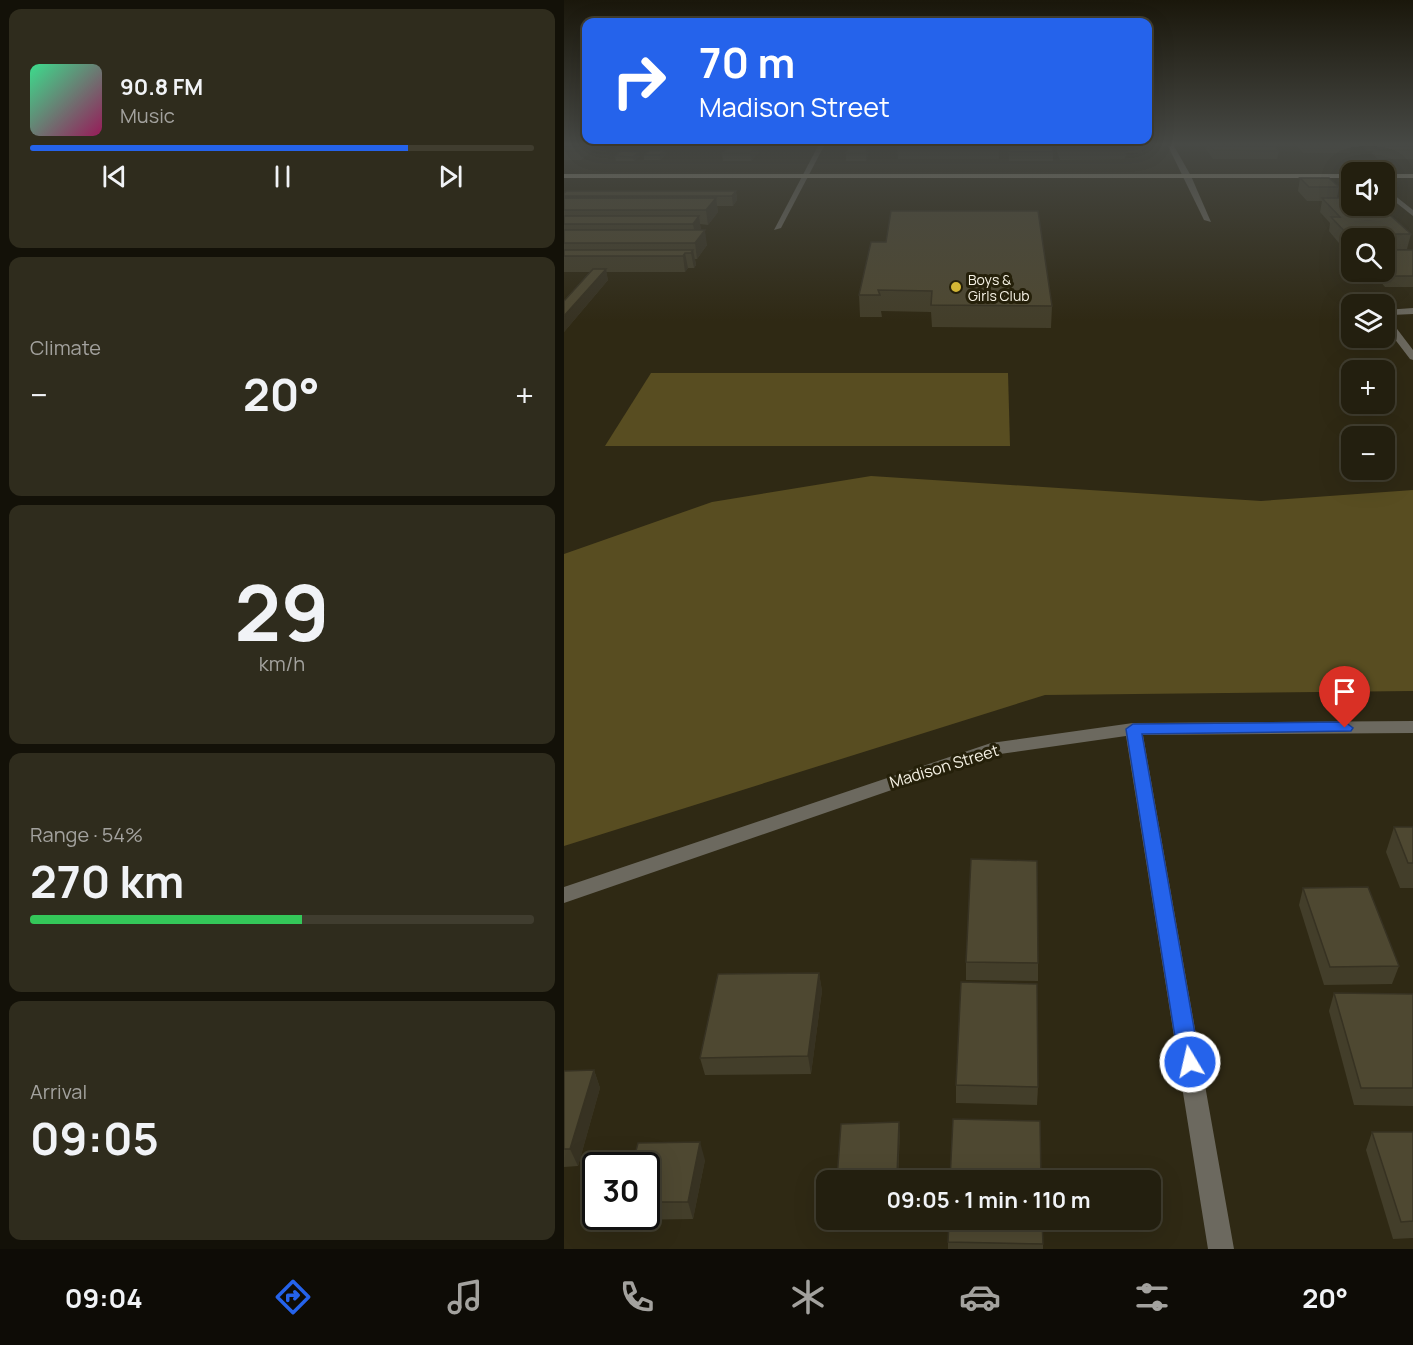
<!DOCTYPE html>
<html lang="en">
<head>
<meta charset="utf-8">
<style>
  :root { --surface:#231f0f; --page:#2f2c1d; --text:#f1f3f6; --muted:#a3a29e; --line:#403d2f; --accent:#2563eb }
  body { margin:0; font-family:Manrope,sans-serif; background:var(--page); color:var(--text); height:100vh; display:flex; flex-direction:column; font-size:22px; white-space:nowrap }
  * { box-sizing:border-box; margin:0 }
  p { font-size:20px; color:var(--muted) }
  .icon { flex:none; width:33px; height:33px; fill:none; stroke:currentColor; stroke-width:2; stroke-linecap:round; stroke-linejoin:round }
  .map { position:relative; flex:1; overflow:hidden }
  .side { display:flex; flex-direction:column; gap:9px; padding:9px; background:#131108; width:564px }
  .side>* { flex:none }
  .guide { position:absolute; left:18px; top:18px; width:570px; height:126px; border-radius:12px; box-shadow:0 6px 24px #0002,0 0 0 2px var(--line); background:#2563eb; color:#fff; overflow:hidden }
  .fabs { position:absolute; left:777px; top:162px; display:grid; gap:12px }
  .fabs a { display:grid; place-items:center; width:54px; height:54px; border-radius:12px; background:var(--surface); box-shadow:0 6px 24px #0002,0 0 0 2px var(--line); font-size:30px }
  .speed { position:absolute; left:18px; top:1152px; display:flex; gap:12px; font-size:30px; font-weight:700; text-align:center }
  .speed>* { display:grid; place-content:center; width:78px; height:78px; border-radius:50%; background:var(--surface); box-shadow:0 6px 24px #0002,0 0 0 2px var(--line); line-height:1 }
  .speed .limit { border:3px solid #111; border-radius:9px; background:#fff; color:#111 }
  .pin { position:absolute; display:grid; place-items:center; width:51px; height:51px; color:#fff; margin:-62px -26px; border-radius:50% 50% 50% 0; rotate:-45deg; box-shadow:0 0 6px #0007 }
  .pin .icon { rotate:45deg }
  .me { position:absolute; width:66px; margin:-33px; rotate:351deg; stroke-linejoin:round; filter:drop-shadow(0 0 4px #0008) }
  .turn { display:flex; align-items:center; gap:21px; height:126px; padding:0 18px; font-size:27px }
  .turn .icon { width:78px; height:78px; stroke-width:2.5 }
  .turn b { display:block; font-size:42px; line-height:51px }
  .big { font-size:45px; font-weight:700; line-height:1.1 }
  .side .card { flex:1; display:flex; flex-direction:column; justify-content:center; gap:9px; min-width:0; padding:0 21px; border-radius:12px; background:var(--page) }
  .side .dial { align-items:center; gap:0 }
  .dial b { font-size:78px; line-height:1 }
  .song { display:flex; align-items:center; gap:18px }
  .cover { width:72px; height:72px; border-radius:9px; background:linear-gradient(135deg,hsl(150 70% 55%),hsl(330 70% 35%)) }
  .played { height:6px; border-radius:3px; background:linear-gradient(90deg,var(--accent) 75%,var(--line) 75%) }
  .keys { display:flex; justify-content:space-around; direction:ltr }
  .heat { display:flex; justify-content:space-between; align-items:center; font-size:33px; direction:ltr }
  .charge { height:9px; border-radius:4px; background:linear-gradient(90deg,#34c759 54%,var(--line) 0) }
  .trip { position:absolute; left:252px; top:1170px; width:345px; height:60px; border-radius:12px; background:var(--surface); box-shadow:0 6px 24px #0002,0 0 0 2px var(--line); font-weight:700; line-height:60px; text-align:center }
  .tab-bar { display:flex; height:96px; justify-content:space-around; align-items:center; background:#0e0c06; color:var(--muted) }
  .tab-bar .icon { width:42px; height:42px }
  .tab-bar .current { color:var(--accent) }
  .tab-bar b { font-size:27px; color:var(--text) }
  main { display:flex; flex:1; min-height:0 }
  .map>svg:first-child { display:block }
</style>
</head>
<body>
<main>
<section class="side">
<div class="card">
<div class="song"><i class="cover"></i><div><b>90.8 FM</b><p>Music</p></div></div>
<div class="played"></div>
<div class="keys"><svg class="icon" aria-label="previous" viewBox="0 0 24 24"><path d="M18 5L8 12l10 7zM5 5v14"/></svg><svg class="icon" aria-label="pause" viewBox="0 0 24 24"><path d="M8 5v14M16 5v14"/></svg><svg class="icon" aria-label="next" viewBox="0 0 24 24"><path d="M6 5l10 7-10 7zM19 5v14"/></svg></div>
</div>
<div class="card"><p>Climate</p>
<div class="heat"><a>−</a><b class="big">20°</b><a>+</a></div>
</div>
<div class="card dial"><b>29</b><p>km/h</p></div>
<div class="card"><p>Range · 54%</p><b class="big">270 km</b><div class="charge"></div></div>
<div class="card"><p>Arrival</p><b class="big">09:05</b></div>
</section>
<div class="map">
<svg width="849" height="1249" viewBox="0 0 849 1249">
  <rect width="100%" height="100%" fill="#2f2914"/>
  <!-- green -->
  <g fill="#584d21">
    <path d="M87,373H444L446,446H41Z"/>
    <path d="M307,476L697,501L849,490V691L481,695L0,846V554L148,502Z"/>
  </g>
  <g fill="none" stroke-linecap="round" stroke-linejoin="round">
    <!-- minor -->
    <g fill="#6c695f" fill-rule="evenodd">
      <path d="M254,146H260L217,228L210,230Z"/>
      <path d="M604,146H610L627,176L647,222L640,220Z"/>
      <path d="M820,187L849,210V216L820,193Z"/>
      <path d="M849,308V314L828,315L827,321L849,350V360L846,359L820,325L821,310Z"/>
      <path d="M849,721V733L579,735L670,1249H644L562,736L429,755L0,903V887L427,743L569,723Z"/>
    </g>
    <!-- major -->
    <g fill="#afa994" fill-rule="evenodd">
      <rect x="0" y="174" width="788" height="4"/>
      <rect x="820" y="174" width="29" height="4"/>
    </g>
  </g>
  <!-- wall -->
  <g fill="#433e2a">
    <path d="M0,146H34L17,160H0Z"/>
    <path d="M105,146H122L120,147H106Z"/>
    <path d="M333,146H435V159H334Z"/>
    <path d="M446,146L489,152V161H445Z"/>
    <path d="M493,146H578V153H562L561,159L496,160L493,151Z"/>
    <path d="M643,146H711L715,151L713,159H649L642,149Z"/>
    <path d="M733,146H787L786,153H739Z"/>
    <path d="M798,146H849V159H814L808,154L809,151H804Z"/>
    <path d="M195,152L187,161H159L158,153Z"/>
    <path d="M305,152L302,161H282V153Z"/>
    <path d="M102,154L96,160H80V155Z"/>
    <path d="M51,156H76L70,161H52Z"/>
    <path d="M736,178L775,187L773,198L847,234L843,249H820V238H788V249H780L765,231L766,223L756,212L758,201H743L734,191Z"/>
    <path d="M172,191L173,200L169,206H153L154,212L144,225L136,224L137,230L143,245L133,259H131L132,265L130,268H124L121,272H42L44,280L0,332V301L26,272H0V193Z"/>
    <path d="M307,242L488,306L487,328L368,327L367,312L317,311L318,317H296L295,295Z"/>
    <path d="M849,250V287H821L809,273H802L800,272H820Z"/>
    <path d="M830,827H849V888H836L822,852Z"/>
    <path d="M739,888L835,966L828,984L760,985L735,905Z"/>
    <path d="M402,962L474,963V981L402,980Z"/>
    <path d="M255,973L258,991L247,1074L141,1075L136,1058Z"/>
    <path d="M770,993L849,994V1106L790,1105L765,1011Z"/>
    <path d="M30,1070L36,1088L14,1166L0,1167V1071Z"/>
    <path d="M392,1085L474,1087L473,1105L392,1103Z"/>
    <path d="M336,1131L334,1180H273V1179Z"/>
    <path d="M808,1132H849V1238L829,1239L802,1150Z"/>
    <path d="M141,1160L129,1219L65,1220L64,1216H82V1166Z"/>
    <path d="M384,1242L479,1244V1249H384Z"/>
  </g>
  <!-- shaded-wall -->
  <g fill="#373222">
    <path d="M22,146H34L17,160L15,151Z"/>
    <path d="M192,146H194L195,152L187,161L186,153Z"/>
    <path d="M304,146H305V152L302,161V153Z"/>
    <path d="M101,150L102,154L96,160L95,155Z"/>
    <path d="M75,152L76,156L70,161L69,157Z"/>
    <path d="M172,191L173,200L169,206L168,196Z"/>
    <path d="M152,198L154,212L144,225L142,210Z"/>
    <path d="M135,216L137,231L132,239L129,224Z"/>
    <path d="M141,230L143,245L133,259L131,243Z"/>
    <path d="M129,250L132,265L130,268L127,253Z"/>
    <path d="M121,253L124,268L121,272L119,256Z"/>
    <path d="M42,269L44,280L0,332V316Z"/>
    <path d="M255,973L258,991L247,1074L244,1056Z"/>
    <path d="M30,1070L36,1088L14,1166L6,1149Z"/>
    <path d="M335,1122L336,1131L333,1180V1176Z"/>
    <path d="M136,1142L141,1160L129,1219L124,1202Z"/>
  </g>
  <!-- building -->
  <g fill="#4e4831" stroke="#373222" stroke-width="1.5">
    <path d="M0,146H22L15,151H0Z"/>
    <path d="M167,146H192L186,153H158Z"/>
    <path d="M284,146H304L302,153H282Z"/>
    <rect x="333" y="146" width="102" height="1"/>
    <path d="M446,146H488L489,152H445Z"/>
    <path d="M496,146H562V147L496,148Z"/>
    <path d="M647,146H711L715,151L650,150Z"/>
    <path d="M810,146H849V150H815Z"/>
    <path d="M86,150H101L95,155H80Z"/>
    <path d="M57,151L75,152L69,157L51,156Z"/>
    <path d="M736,178H765L775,187H745Z"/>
    <path d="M3,191H172L168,196H0V193Z"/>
    <path d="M0,198H152L142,210H0Z"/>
    <path d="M758,198H788V206H816L847,234H783L767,217H776Z"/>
    <path d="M327,211H474L488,306L367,305L368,291L314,290L316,295H295L307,242H322Z"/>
    <path d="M0,216H135L129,224H0Z"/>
    <path d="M0,230H141L131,243H0Z"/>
    <path d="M0,250H129L127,253H121L119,256H0Z"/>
    <path d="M820,250H849V276H824L820,272Z"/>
    <path d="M29,269H42L0,316V301Z"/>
    <path d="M830,827H849V863H844Z"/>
    <path d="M407,859L473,861L474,963L402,962Z"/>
    <path d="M804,887L835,966L766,967L739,888Z"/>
    <path d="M255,973L244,1056L136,1058L154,974Z"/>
    <path d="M397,982L473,984L474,1087L392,1085Z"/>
    <path d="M770,993L849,994V1088H797Z"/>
    <path d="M30,1070L6,1149H0V1071Z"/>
    <path d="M389,1119L476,1121L477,1180H386Z"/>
    <path d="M335,1122L333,1176L273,1179L277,1124Z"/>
    <path d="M808,1132H849V1221L837,1222Z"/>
    <path d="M136,1142L124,1202H82V1166H68L74,1143Z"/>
    <path d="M385,1220H478L479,1244L384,1242Z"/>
  </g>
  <!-- sky -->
  <linearGradient id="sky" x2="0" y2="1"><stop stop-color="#1a170b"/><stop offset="0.45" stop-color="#474945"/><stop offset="1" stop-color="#474945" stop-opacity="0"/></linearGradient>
  <rect width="849" height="321" fill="url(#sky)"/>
  <!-- route -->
  <path fill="#2563eb" stroke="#184099" stroke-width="1.5" d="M781,722L789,728L787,731L578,734L636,1062L633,1069L626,1072L618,1069L615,1062L562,729L569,724Z"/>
  <!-- markers -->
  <circle fill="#d3b635" stroke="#25200a" stroke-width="2" cx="392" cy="287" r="6"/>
  <g text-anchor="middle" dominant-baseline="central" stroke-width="6" stroke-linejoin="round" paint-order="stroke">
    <!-- far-poi labels -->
    <g font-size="14" fill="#f5f1e4" stroke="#25200a" text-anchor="start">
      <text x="404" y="279">Boys &amp;<tspan x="404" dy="16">Girls Club</tspan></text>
    </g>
    <!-- street labels -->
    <g font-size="16" fill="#f5f1e4" stroke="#25200a">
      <text transform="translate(380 766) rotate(-17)">Madison Street</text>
    </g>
  </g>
</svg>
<div class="fabs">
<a><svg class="icon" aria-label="sound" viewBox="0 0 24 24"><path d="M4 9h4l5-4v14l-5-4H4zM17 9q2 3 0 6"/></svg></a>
<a><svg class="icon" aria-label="search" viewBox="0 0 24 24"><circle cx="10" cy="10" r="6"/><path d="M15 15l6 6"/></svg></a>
<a><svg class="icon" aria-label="layers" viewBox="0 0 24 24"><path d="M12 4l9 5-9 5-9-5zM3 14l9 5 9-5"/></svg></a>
<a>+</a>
<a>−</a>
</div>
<div class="speed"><div class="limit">30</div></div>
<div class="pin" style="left:781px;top:728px;background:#d93025"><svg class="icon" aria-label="arrive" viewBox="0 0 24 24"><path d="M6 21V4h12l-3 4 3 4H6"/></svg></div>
<svg class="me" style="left:626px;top:1062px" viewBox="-20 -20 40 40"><circle r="17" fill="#2563eb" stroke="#fff" stroke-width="3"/><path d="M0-11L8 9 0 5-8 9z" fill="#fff"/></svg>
<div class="trip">09:05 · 1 min · 110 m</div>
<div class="guide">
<div class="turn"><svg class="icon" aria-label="right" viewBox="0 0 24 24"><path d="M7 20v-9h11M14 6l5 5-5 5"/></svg><div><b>70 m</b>Madison Street</div></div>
</div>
</div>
</main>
<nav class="tab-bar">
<b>09:04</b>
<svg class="icon current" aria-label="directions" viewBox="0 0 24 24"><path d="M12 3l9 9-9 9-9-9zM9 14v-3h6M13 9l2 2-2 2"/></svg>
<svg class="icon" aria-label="music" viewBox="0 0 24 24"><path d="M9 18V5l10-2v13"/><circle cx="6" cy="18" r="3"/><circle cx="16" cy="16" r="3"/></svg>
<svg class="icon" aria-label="phone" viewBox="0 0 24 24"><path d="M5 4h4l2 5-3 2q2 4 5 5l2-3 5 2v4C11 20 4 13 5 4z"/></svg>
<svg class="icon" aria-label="climate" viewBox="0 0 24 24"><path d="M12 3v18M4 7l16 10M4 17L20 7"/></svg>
<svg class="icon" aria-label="car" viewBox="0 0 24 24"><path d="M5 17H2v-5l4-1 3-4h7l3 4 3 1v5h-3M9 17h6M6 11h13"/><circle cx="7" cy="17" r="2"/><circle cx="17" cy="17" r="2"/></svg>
<svg class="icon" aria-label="filters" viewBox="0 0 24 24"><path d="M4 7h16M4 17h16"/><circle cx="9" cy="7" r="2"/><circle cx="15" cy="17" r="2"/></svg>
<b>20°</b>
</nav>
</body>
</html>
